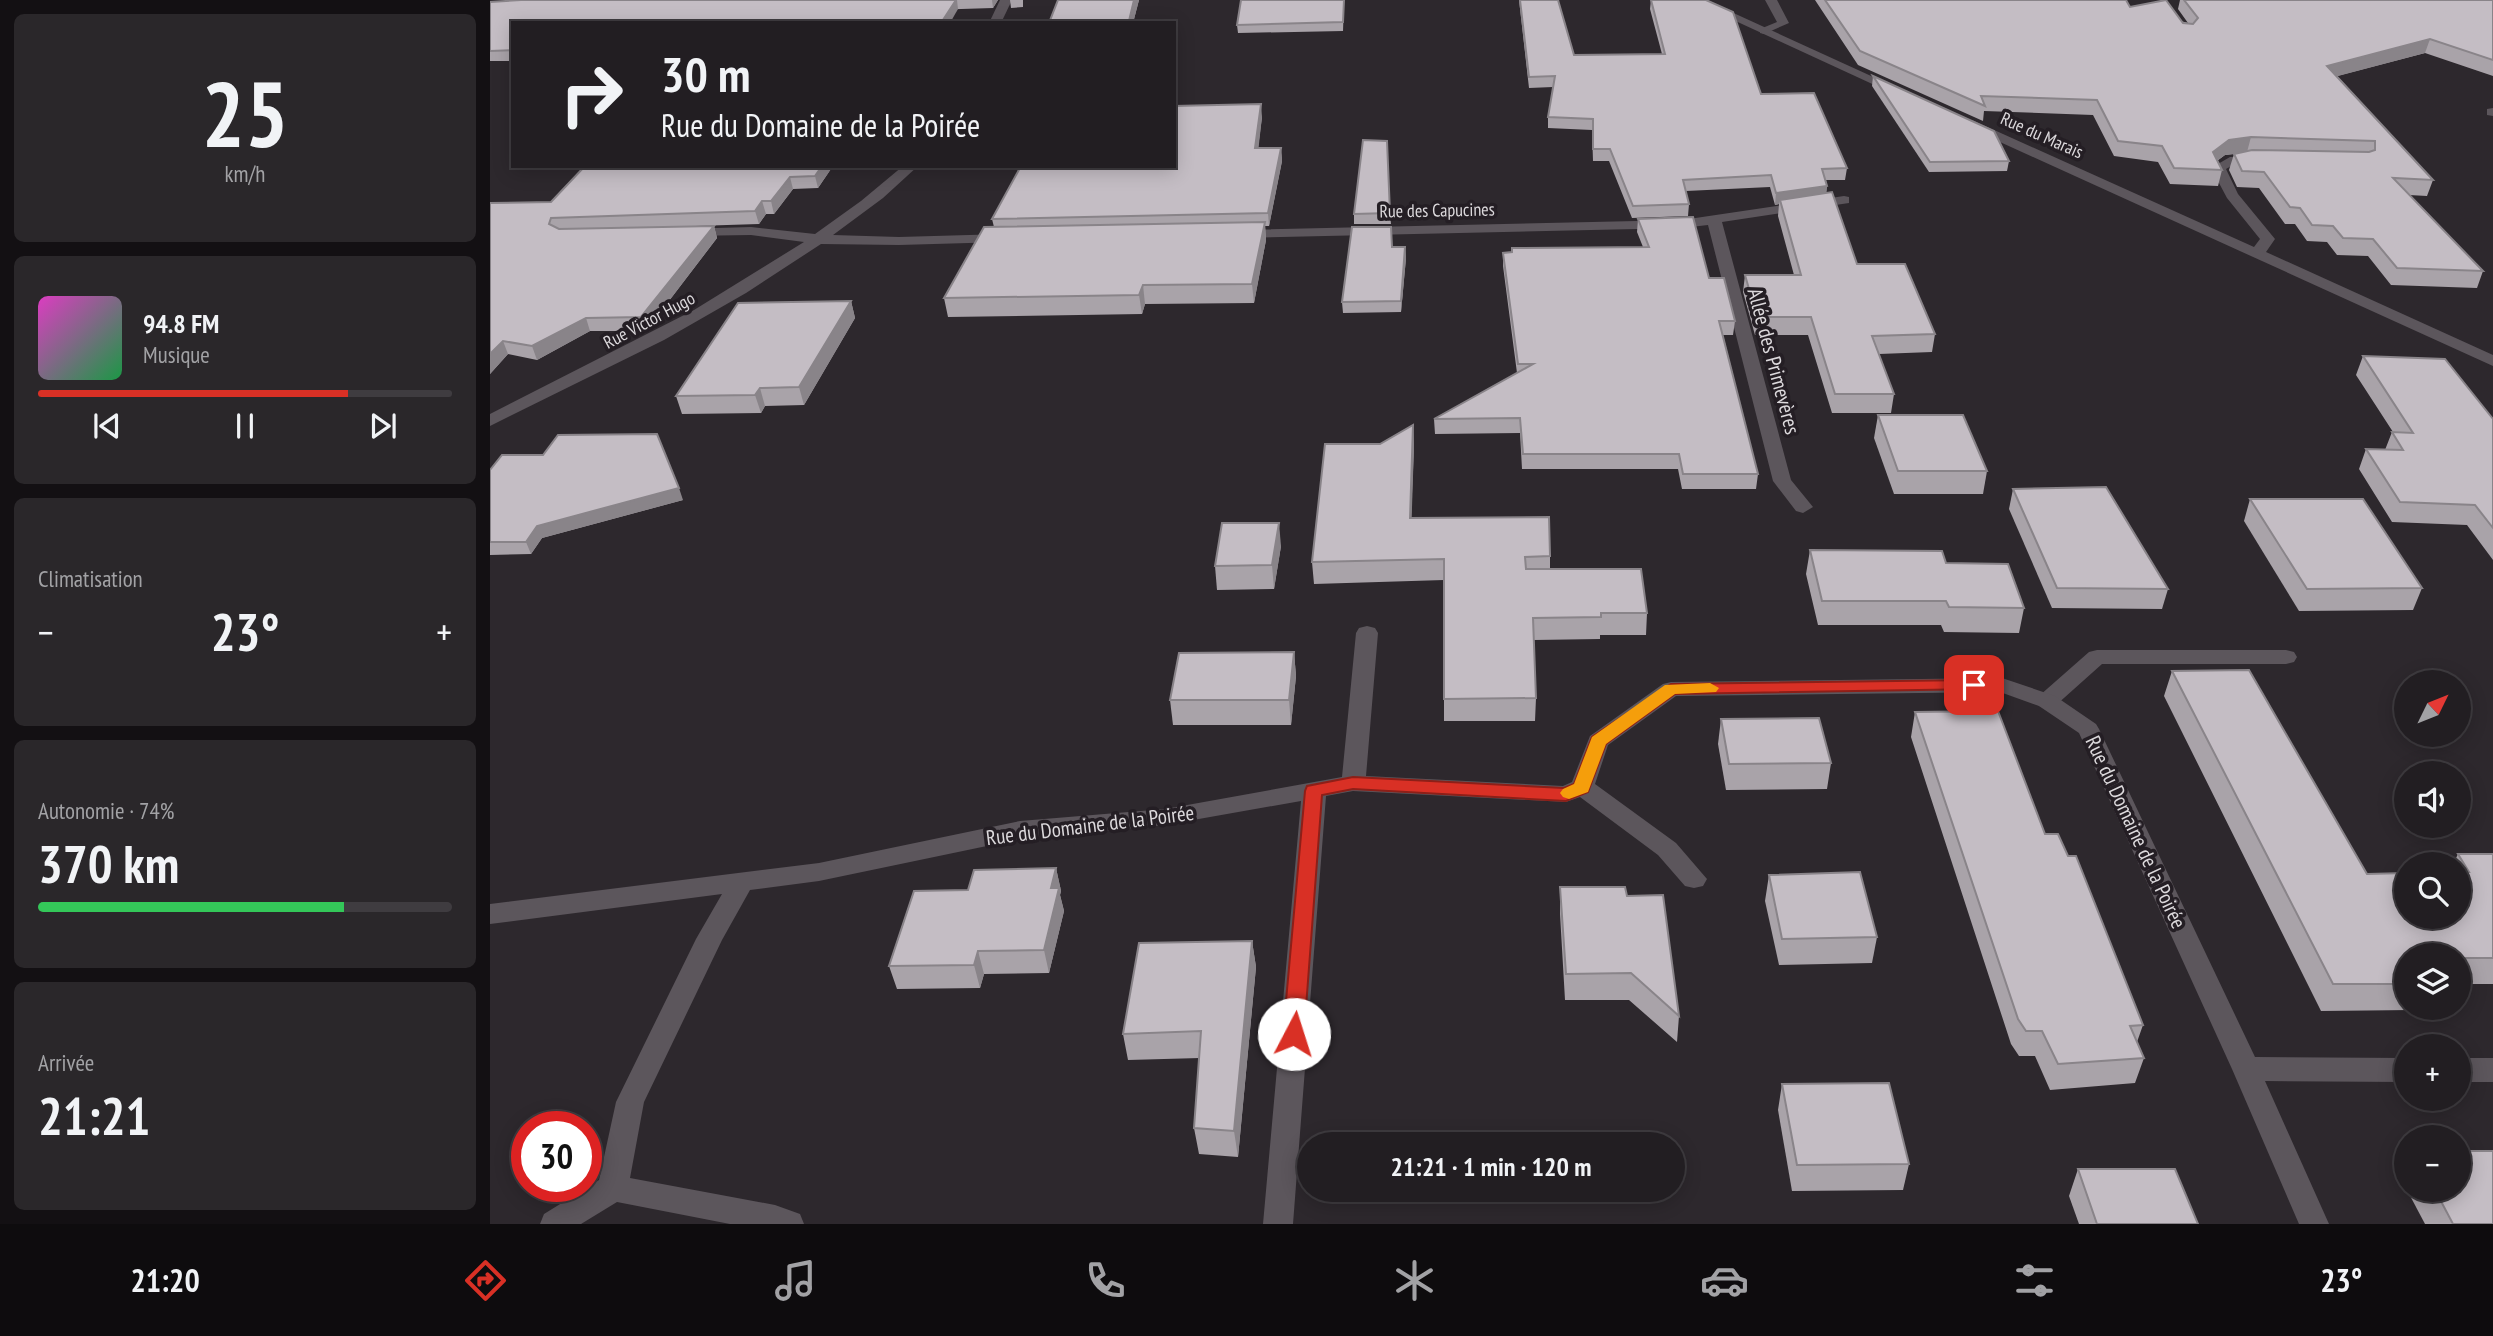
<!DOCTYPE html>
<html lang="fr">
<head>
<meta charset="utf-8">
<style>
  :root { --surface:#221e22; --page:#2a272a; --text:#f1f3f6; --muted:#a2a2a5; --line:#3f3c40; --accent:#d93025 }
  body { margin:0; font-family:"PT Sans Narrow",sans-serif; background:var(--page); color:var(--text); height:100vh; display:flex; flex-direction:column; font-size:26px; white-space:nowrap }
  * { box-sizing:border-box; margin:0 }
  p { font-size:23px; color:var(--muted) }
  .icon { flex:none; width:38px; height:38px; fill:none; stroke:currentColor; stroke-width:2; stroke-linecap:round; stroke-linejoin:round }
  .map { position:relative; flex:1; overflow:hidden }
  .side { display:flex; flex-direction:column; gap:14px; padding:14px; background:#131013; width:490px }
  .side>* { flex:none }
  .hud { position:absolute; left:21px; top:21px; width:665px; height:147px; border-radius:0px; box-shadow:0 4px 18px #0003,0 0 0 2px var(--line); background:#221e22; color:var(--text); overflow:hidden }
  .needle { width:46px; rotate:47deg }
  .controls { position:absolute; left:1904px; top:670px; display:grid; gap:14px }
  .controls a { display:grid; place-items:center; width:77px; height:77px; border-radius:50%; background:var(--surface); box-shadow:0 4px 18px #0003,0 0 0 2px var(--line); font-size:35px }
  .speed { position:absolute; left:21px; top:1111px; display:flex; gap:14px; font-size:35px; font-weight:700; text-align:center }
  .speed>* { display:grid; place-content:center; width:91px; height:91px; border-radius:50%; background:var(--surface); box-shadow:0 4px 18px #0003,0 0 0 2px var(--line); line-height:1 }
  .speed .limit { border:10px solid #d22; background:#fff; color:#111 }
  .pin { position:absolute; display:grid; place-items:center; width:60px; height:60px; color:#fff; margin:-30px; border-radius:14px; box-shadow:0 4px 10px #0006 }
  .me { position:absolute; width:77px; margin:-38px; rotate:5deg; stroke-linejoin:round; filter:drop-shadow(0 0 5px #0008) }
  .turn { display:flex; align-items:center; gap:24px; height:147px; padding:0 35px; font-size:32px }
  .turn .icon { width:91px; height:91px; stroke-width:2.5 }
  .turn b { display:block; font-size:49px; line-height:60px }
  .big { font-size:52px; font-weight:800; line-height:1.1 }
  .side .widget { flex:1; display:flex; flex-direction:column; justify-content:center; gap:10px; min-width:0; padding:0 24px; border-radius:10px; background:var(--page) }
  .side .dial { align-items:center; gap:0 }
  .dial b { font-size:91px; line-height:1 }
  .song { display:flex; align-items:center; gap:21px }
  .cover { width:84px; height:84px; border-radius:10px; background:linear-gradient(135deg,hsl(310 70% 55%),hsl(140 70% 35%)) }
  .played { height:7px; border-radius:4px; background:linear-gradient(90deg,var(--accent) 75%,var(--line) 75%) }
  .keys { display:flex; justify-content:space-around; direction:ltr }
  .heat { display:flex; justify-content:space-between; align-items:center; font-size:38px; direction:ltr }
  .charge { height:10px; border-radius:5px; background:linear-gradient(90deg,#34c759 74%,var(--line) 0) }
  .trip { position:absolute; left:807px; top:1132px; width:388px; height:70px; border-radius:35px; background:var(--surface); box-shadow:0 4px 18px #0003,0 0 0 2px var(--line); font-weight:800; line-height:70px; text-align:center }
  .menu { display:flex; height:112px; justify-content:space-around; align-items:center; background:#0e0c0e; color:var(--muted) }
  .menu .icon { width:49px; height:49px }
  .menu .on { color:var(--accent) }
  .menu b { font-size:32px; color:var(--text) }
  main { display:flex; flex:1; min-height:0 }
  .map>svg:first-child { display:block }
</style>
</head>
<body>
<main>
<section class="side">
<div class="widget dial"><b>25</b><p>km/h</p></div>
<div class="widget">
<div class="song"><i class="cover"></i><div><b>94.8 FM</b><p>Musique</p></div></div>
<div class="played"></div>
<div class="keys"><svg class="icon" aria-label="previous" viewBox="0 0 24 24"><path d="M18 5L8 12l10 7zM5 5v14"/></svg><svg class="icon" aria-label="pause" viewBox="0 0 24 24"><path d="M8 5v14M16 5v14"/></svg><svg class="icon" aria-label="next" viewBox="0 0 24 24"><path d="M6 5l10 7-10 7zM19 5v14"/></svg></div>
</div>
<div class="widget"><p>Climatisation</p>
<div class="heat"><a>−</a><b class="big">23°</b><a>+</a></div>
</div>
<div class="widget"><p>Autonomie · 74%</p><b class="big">370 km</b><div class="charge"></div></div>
<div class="widget"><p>Arrivée</p><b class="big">21:21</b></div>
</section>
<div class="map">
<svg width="2003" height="1224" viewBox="0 0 2003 1224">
  <rect width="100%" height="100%" fill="#2d282d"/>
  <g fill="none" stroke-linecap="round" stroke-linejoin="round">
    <!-- lane -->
    <g fill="#5c565c" fill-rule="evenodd">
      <path d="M1275,0H1287L1299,23L1274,34L1270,33V29L1287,22Z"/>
      <path d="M2003,108V116L1997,115V109Z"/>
      <path d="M1607,650H1796L1804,652L1807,657L1804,662L1796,664H1612L1565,706L1557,708L1549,706L1546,701L1549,696L1599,652Z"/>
    </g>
    <!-- street -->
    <g fill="#5c565c" fill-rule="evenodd">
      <path d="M510,0H522L511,23H499Z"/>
      <path d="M1200,0H1215L1414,91L1412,94H1404Z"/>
      <path d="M1482,120L1764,247L1770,239L1737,198L1721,168L1740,157L1776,156V162L1743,165L1736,169L1748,194L1785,239L1776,252L2003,355V366L1477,127V121Z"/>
      <path d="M413,166H428L393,198L343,235L409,237L514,234L521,238L514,242L409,245L331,244L256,293L174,340L0,426V414L204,310L314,242L261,235L197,236L190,232L192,229L261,227L325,234L371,201Z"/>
      <path d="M1354,196L1359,197V203L1232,222L1301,480L1323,507L1313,513L1306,511L1283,481L1218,225L1192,228L749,238L742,234L749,230L1192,220Z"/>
      <path d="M877,626L885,628L888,633L876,776L1073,786L1082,782L1100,736L1173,684L1181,682L1512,678L1565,696L1606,724L1609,729L1765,1057L1916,1058V1082L1775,1081L1839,1224H1809L1742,1069L1589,733L1549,706L1510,692L1186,696L1118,745L1105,784L1186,843L1217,879L1213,886L1204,888L1195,886L1168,855L1090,797L1076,802L863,791L836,796L803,1224H773L811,801L675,825L530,839L329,881L260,890L232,940L154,1102L140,1178L285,1205L310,1214L314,1224H240L127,1202L91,1224H50L54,1214L109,1180L126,1102L206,939L232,894L0,924V904L329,863L530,821L675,809L852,777L866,633L869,628Z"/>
      <rect x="1969" y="1058" width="34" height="24"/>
    </g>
  </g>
  <!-- wall -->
  <g fill="#a9a3a9">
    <path d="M31,0H508L503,8L23,23V61H0V2Z"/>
    <path d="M520,0H533V7L521,8Z"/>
    <path d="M568,0H649L643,23H559Z"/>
    <path d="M751,0H854L853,31L748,33L747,25Z"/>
    <path d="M1029,0H1068L1084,55L1172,54L1160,9L1161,0L1357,168L1355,180H1336L1337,186L1336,193L1367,264L1445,334L1442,352L1389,354L1404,394L1401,413H1342L1318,335H1265L1253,292L1255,275H1304L1288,216L1289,204L1285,205L1280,187L1196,191L1199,204L1198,216L1142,218L1119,161H1103L1102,130L1058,128V117L1063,87L1039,88Z"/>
    <path d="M1325,0H1636L1640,7L1698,23L1688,9L1690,0H2003V76L1935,53L1847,76L1943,180L1937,196L1919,195L1993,271L1987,288L1901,285L1878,256L1847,255L1837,242L1817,241L1805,224H1795L1769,188L1747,187L1739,170L1744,154H1745L1735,155L1727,161L1732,170L1728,186L1680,184L1668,162L1624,156L1603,115L1494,111L1493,121L1368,65Z"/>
    <path d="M1383,76L1519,161L1517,171L1439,172L1382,86Z"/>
    <path d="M772,117L768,148H791L792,161L779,226H775L776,240L764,303L655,304L652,314L458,317L454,298L504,227L502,219Z"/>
    <path d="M343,166L328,188L303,189L284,214H276L269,224L174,227L224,226L227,238L156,331H100L47,360L18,354L0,374V203L61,202Z"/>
    <path d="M900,213L901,224H864V214Z"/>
    <path d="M1148,219L1219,278L1245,321L1243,335H1233L1268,474L1266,489H1192L1188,469H1032L1030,433L945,434L944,419L1027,373L1013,266V253L1153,247L1147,232Z"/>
    <path d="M915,247L916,258L911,312L853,313L852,302Z"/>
    <path d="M361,301L365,318L314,405L275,406L271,413L192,414L186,396Z"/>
    <path d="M1873,356L2003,419V560L1977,525L1902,522L1869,469L1876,449L1895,450L1902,432H1903L1866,375Z"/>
    <path d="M1388,415L1497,471L1493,494H1404L1384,438Z"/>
    <path d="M923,425L924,446L921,518L1060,556V569L1157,613L1156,635H1110V639L1044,640L1046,698L1045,721H954V580L824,584L822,562L890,444Z"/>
    <path d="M0,470L193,500L52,538L41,554L0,555Z"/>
    <path d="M1523,489L1678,589L1672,609L1562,608L1519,509Z"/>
    <path d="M1760,499L1932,588L1923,610L1809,611L1754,521Z"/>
    <path d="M791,546L784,589L727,590L725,566Z"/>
    <path d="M1320,550L1456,563L1534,608L1529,633L1454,632L1451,625H1328L1316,574Z"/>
    <path d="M804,652L806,676L801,725H683L680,700Z"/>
    <path d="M1682,671L1877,874L1969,917V864H1963L1968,854H2003V984H1969V956H1916V1008H1923L1922,1010L1831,1011L1674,696Z"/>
    <path d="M1425,712L1555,834L1653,1025L1647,1042L1654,1058L1645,1083L1560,1090L1545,1056H1529L1521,1044L1421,737Z"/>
    <path d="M1231,719L1341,763L1337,789L1236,790L1228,744Z"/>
    <path d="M566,868L571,891L570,895L574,911L559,973L494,974L490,988L407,989L399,966Z"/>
    <path d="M1279,875L1387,937L1382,963L1289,965L1275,901Z"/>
    <path d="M1070,887L1137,896L1189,1016L1187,1042L1139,1000H1075L1070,914Z"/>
    <path d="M762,941L766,967L748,1157L709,1154L704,1128L710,1058L638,1060L633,1034Z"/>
    <path d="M1292,1084L1419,1164L1413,1190L1302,1191L1288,1110Z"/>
    <path d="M1588,1169L1708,1224H1589L1579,1196Z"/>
    <path d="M1916,1170V1188L1912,1179Z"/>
    <path d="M1917,1190H1969L2003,1224H1935Z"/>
  </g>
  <!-- shaded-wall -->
  <g fill="#898489">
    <path d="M466,0H467L468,9L460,23H451Z"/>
    <path d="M502,0H508L503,8Z"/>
    <path d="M644,0H649L643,23H639Z"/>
    <path d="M1940,39L1935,53L1833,80L1837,66Z"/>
    <path d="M771,104L772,117L767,161L765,148Z"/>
    <path d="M1761,137L1757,152L1735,155L1718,167L1723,152L1739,140Z"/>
    <path d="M791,148L792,161L779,226L778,213Z"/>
    <path d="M332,166H343L328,188L325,176Z"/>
    <path d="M300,177L303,189L284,214L281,201Z"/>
    <path d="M1337,186L1336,198L1290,200L1289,204L1285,205L1286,193Z"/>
    <path d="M272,201L276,214L269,224L265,211Z"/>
    <path d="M775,222L776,240L764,303L762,284Z"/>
    <path d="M224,226L227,238L156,331L151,317Z"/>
    <path d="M915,247L916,258L911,312V301Z"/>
    <path d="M653,285L655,304L652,314L649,295Z"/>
    <path d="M361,301L365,318L314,405L309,387Z"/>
    <path d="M96,318L100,331L47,360L42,346Z"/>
    <path d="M13,341L18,354L0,374V354Z"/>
    <path d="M270,388L275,406L271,413L265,395Z"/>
    <path d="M923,425L924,446L921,539L920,518Z"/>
    <path d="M189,488L193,500L52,538L41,554L36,542L47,526Z"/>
    <path d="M789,523L791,546L784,589L782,565Z"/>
    <path d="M804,652L806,676L801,725L799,700Z"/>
    <path d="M566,868L571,891L570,895L574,911L559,973L554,950L561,888Z"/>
    <path d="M762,941L766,967L748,1157L744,1131Z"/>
    <path d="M488,951L494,974L490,988L484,965Z"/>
  </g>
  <!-- building -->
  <g fill="#c4bdc4" stroke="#898489" stroke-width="2">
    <path d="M31,0H466L451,23H23V50L0,51V2Z"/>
    <path d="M568,0H644L639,21L559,23Z"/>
    <path d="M751,0H854L853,22L747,25Z"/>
    <path d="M1030,0H1068L1084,55L1175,54L1161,0H1216L1243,12L1271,94L1324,93L1357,168L1332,169L1337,186L1286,193L1281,175L1193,180L1199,204L1143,206L1120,149H1103V119L1058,117L1065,76L1039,77Z"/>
    <path d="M1335,0H1636L1640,7L1676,0L1693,23L1703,24L1708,18L1694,0H2003V60L1940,39L1837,66L1943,180L1903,178L1993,271L1907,268L1883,239L1853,238L1843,226L1822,225L1810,208L1800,207L1774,172L1752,171L1744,154L1762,150L1879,152L1885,150V141L1761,137L1739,140L1723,152L1732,170L1684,168L1672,146L1628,141L1607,100L1491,96L1495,106L1370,51Z"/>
    <path d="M1383,76L1504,131L1519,161L1440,162Z"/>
    <path d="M771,104L765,148H791L778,213L502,219L531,166H684V106Z"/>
    <path d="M873,140L897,141L900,213L864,214Z"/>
    <path d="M95,166H332L325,176L300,177L281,201H272L265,211L61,218L59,224L69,229L224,226L151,317L96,318L42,346L13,341L0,354V203L61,202Z"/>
    <path d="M1342,192L1367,264H1415L1445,334L1382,336L1404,394H1345L1321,317H1267L1255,275H1311L1290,200Z"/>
    <path d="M1203,217L1219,278H1234L1245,321H1229L1268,474H1193L1189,454H1033L1030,418L944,419L1043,364H1028L1013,253L1022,252V248L1159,247L1148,219Z"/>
    <path d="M775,222L762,284L653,285L649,295L454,298L494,227Z"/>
    <path d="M862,227H901L902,247H915L911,301L852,302Z"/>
    <path d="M361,301L309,387L270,388L265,395L186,396L248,303Z"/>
    <path d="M1873,356L1955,359L2003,419V528L1985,505L1910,502L1876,449L1913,450L1902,432L1923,433Z"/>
    <path d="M1388,415H1473L1497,471H1408Z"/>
    <path d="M923,425L920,518L1059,517L1060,556L1035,557L1036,569H1151L1157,613H1111V617L1043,618L1046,698L954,699V559L822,562L835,444H890Z"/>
    <path d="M167,434L189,488L47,526L36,542H0V470L12,455H53L68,435Z"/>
    <path d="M1616,487L1678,589L1567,588L1523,489Z"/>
    <path d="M1760,499H1873L1932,588L1817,589Z"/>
    <path d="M732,523H789L782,565L725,566Z"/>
    <path d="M1320,550L1452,551L1456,563L1518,564L1534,608L1459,607L1456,601H1332Z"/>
    <path d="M804,652L799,700H680L689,653Z"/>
    <path d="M1759,670L1877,874L1916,873V917H1969V872H1979L1968,854H2003V958H1969V956H1916V984H1843L1682,671Z"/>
    <path d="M1508,711L1555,834H1568L1578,856H1586L1653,1025L1640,1026L1654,1058L1568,1064L1552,1031H1536L1528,1019L1425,712Z"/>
    <path d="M1329,718L1341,763L1239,764L1231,719Z"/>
    <path d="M566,868L561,888H569L554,950L488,951L484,965L399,966L424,891L478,890L484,870Z"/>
    <path d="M1370,872L1387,937L1292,939L1279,875Z"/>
    <path d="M1070,887H1135L1137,896L1173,895L1189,1016L1141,973L1076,974Z"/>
    <path d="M762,941L744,1131L704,1128L711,1031L633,1034L649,943Z"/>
    <path d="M1399,1083L1419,1164L1307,1165L1292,1084Z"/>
    <path d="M1969,1151H2003V1224H1963L1945,1190H1969Z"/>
    <path d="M1588,1169H1685L1708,1224H1607Z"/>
  </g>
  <!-- route -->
  <path fill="#d93025" stroke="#8d1f18" stroke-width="2" d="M1484,680L1492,685L1490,689L1185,694L1116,744L1098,792L1076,801L863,789L832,795L814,1034L811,1040L804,1043L796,1040L793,1034L815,791L817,786L863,777L1074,788L1084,784L1102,737L1181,684Z"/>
  <!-- slow -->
  <path fill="#f59e0b" d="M1220,683L1229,688L1226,692L1185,694L1116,744L1098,792L1079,799L1073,797L1070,793L1073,789L1084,784L1102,737L1175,685Z"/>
  <g text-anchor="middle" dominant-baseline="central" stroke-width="7" stroke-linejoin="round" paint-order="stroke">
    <!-- far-street labels -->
    <g font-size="18" fill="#dcd9dc" stroke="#241e24">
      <text transform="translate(1552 135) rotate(24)">Rue du Marais</text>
      <text transform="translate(947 210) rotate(-1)">Rue des Capucines</text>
      <text transform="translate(159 320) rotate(-28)">Rue Victor Hugo</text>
    </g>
    <!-- street labels -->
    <g font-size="21" fill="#dcd9dc" stroke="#241e24">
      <text transform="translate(1284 361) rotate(75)">Allée des Primevères</text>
      <text transform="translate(600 825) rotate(-7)">Rue du Domaine de la Poirée</text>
      <text transform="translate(1646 832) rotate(65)">Rue du Domaine de la Poirée</text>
    </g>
  </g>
</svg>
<div class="controls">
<a><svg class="needle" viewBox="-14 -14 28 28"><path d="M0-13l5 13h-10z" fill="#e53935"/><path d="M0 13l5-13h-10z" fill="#a2a2a5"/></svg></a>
<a><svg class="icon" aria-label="sound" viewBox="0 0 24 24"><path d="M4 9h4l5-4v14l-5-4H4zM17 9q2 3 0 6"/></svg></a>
<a><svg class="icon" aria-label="search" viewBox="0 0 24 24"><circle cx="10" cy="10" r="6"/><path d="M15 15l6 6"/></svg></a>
<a><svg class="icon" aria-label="layers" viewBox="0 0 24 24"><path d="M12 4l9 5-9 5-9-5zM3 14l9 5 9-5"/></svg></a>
<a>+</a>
<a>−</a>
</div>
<div class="speed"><div class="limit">30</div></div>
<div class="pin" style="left:1484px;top:685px;background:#d93025"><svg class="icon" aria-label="arrive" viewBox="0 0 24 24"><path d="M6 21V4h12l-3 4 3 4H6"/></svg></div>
<svg class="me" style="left:804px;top:1034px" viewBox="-20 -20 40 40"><circle r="19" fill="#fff"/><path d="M0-13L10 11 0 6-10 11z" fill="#d93025"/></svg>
<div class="trip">21:21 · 1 min · 120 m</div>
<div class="hud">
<div class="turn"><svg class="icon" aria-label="right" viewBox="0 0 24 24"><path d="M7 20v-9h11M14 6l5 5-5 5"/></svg><div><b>30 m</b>Rue du Domaine de la Poirée</div></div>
</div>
</div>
</main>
<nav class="menu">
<b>21:20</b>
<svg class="icon on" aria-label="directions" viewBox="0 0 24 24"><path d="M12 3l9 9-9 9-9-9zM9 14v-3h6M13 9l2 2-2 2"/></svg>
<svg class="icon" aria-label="music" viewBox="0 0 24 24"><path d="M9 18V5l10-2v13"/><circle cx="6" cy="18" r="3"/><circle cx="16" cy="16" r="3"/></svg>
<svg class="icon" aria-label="phone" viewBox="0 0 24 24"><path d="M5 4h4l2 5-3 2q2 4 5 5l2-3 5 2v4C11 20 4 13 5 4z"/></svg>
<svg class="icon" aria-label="climate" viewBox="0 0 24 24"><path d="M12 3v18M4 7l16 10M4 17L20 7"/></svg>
<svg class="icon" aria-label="car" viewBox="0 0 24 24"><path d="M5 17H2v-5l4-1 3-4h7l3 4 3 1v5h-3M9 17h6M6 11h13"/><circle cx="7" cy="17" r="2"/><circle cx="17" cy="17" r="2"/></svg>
<svg class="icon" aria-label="filters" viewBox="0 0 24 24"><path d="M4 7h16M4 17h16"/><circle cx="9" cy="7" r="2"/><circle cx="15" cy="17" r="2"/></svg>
<b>23°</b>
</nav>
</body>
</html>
